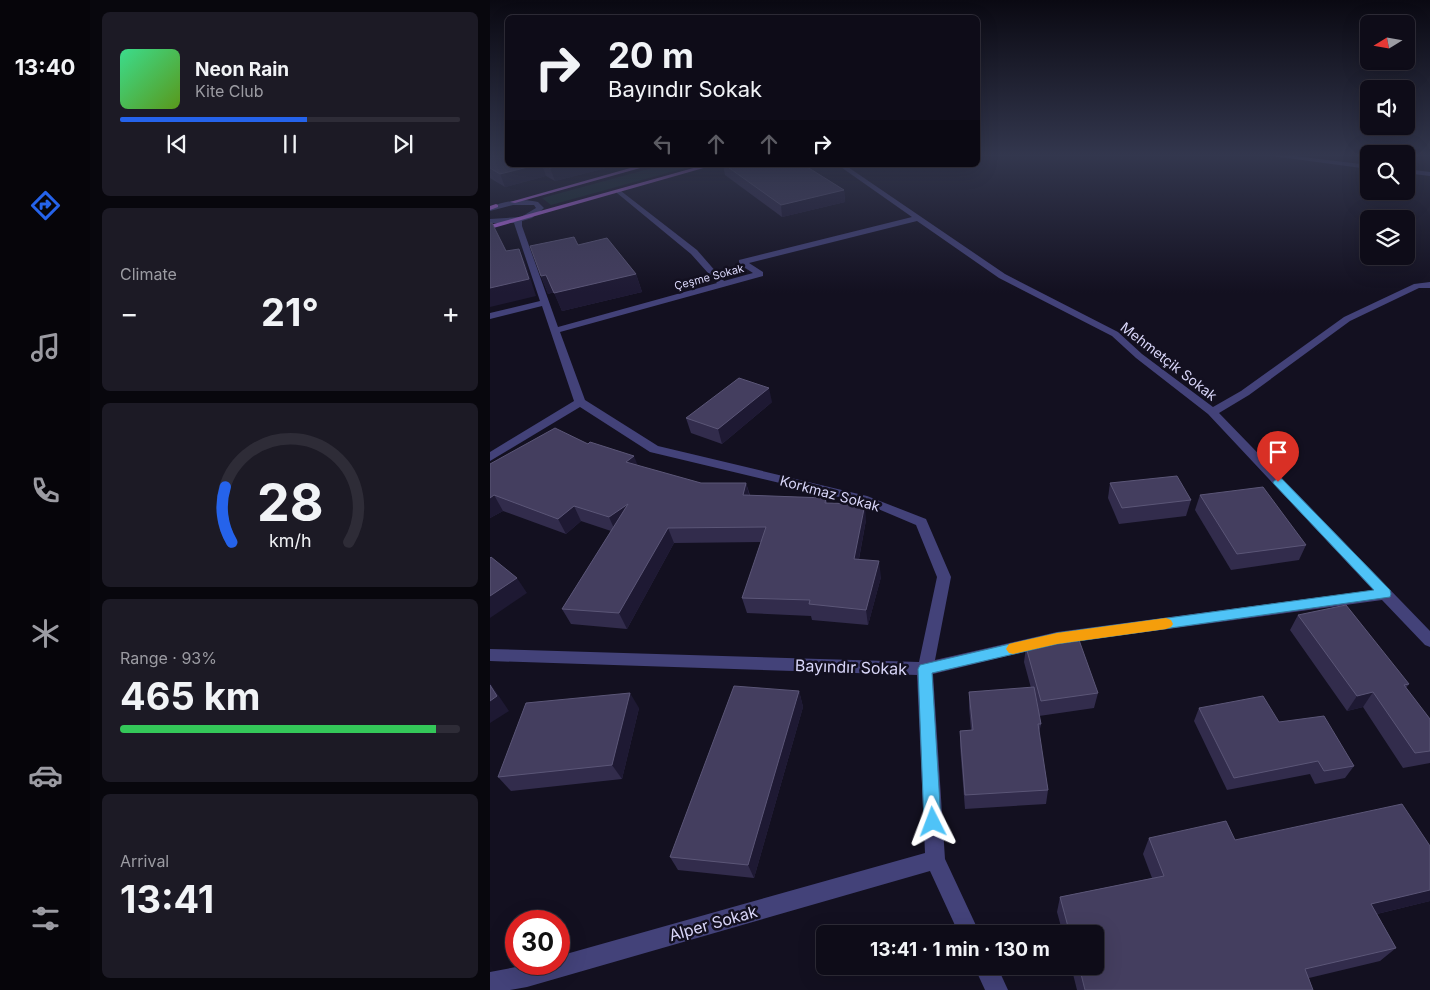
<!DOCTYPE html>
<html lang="en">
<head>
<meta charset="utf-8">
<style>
  :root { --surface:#0e0c18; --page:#1c1a25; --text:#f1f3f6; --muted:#9b9ba2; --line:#2e2c37; --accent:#2563eb }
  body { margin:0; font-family:Inter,sans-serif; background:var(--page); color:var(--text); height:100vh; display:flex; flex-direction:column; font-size:19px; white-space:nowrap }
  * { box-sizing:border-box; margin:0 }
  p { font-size:16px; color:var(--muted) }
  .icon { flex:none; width:28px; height:28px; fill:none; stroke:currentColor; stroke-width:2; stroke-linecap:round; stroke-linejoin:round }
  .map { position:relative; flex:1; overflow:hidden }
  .side { display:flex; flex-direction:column; gap:12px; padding:12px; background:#08070d; width:400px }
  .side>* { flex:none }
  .guide { position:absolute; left:15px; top:15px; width:475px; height:152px; border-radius:8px; box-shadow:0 5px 20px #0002,0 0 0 1px var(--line); background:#0e0c18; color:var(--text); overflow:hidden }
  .needle { width:32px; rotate:259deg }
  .fabs { position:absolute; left:870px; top:15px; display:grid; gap:10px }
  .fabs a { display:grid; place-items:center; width:55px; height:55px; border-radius:8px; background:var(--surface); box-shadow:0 5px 20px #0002,0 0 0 1px var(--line); font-size:25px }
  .speed { position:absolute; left:15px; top:910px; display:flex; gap:10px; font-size:25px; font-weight:700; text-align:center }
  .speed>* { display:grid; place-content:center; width:65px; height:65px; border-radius:50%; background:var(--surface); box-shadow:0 5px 20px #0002,0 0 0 1px var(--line); line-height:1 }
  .speed .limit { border:8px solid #d22; background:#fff; color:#111 }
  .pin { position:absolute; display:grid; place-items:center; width:42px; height:42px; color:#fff; margin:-51px -21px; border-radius:50% 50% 50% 0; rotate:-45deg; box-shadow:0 0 5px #0007 }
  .pin .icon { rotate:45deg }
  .me { position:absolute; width:55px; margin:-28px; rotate:357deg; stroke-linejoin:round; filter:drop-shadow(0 0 4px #0008) }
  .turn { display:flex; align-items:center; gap:18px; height:105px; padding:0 20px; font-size:22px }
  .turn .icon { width:65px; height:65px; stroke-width:2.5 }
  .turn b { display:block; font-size:35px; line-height:42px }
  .lanes { display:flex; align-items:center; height:48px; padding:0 20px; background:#0003; justify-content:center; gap:25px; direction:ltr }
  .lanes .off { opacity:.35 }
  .big { font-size:38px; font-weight:700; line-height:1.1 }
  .side .widget { flex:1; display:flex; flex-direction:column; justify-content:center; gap:8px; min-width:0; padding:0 18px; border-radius:8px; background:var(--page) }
  .side .dial { align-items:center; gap:0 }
  .dial svg { height:130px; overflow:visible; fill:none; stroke:var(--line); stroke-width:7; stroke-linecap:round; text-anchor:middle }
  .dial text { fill:var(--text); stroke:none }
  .song { display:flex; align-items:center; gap:15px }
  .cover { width:60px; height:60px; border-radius:8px; background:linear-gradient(135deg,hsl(150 70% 55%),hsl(90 70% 35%)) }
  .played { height:5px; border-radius:2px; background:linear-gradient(90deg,var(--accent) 55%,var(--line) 55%) }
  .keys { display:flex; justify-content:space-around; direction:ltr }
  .heat { display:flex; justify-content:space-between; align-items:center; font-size:28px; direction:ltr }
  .charge { height:8px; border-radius:4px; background:linear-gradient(90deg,#34c759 93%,var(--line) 0) }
  .trip { position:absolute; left:326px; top:925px; width:288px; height:50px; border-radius:8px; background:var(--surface); box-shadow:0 5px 20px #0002,0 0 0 1px var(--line); font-weight:700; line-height:50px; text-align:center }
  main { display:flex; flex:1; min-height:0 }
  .tab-bar { display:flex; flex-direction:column; width:90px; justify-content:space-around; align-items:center; background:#06050a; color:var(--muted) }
  .tab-bar .icon { width:35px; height:35px }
  .tab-bar .on { color:var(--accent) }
  .tab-bar b { font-size:22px; color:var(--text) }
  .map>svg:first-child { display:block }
</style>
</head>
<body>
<main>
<nav class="tab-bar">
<b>13:40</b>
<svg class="icon on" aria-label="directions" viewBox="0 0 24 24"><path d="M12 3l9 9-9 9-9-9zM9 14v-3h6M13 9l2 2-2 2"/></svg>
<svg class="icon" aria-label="music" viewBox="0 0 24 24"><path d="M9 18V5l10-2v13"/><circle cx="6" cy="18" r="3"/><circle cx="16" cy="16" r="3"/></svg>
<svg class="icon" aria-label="phone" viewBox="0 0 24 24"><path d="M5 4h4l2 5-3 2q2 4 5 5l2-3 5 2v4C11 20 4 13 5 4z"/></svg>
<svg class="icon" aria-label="climate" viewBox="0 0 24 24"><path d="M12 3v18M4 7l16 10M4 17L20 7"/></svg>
<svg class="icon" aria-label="car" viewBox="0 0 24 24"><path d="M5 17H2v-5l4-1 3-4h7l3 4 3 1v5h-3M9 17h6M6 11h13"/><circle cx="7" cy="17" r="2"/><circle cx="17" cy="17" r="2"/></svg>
<svg class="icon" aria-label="filters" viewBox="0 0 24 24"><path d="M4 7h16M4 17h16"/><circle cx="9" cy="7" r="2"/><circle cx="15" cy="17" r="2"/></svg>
</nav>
<section class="side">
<div class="widget">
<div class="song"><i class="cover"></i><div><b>Neon Rain</b><p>Kite Club</p></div></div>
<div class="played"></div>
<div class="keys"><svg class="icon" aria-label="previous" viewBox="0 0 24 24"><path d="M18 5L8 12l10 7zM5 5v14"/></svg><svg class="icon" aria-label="pause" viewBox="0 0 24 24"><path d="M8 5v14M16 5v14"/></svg><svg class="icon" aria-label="next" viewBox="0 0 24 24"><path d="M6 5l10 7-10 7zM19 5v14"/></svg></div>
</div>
<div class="widget"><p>Climate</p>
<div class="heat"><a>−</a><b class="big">21°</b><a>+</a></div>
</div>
<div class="widget dial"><svg viewBox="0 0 100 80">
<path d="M14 69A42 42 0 1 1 86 69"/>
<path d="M14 69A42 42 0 0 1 10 35" stroke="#2563eb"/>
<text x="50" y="56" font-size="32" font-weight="700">28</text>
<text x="50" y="72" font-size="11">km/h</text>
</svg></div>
<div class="widget"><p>Range · 93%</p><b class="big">465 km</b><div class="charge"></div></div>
<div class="widget"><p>Arrival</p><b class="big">13:41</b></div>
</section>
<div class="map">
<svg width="940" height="990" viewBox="0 0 940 990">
  <rect width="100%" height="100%" fill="#131020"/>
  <!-- green -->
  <path fill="#142a29" d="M173,165H206L61,205L52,198Z"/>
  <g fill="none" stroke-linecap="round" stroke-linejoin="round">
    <!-- minor -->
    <g fill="#434279" fill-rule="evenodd">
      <path d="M766,154H788L879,165V169Z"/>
      <path d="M348,165H355L515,274L628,332L652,354L723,407L751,391L854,317L924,284L940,282V288H929L860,321L759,395L729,413L940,631V647L935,645L892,600L567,644L443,674L455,859L490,934H469L440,871L37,987L20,990H0V972L42,964H69V956L435,853L427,675L0,661V649L429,662L447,577L426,525L374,503L160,452L90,407L0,461V452L84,401L52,306L0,319V313L50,301L24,223H0V219L31,217L46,208L44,205H23L0,211V207C16,201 32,198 48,202L54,208L42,218L32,221V226L68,327L227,283L201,254L127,193V191H131L207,250L234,281L263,273L249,264V260L422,217ZM427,221L509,278L622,336L646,358L718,414L883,590L567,632L445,660L461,577L436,519L377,496L168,446L95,400L70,332L273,276V272L259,263Z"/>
      <path d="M916,169L940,172V176L916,173Z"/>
      <path d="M484,966H507L518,990H495Z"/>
    </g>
    <!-- major -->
    <g fill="#b96bea" fill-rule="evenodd">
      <path d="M151,165H161L25,203L20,202Z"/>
      <path d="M214,165H224L0,229V225Z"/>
      <path d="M6,204L8,205V207L0,210V206Z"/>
    </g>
  </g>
  <!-- wall -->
  <g fill="#322c4c">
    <path d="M0,154L18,165H115L116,168L65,181L56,176L15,187L0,178Z"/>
    <path d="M233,165H314L354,190L355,202L292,217L235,175Z"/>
    <path d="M88,245L146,274L152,292L72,311L64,292L58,294L51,276Z"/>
    <path d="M282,402L232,444L201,433L196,418Z"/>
    <path d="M98,444L148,466L211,483H256L260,495L336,498L337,503L376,520L369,559L391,577L378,625L322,620L321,616L257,613L252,598L271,542L184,543L137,629L81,624L72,609L121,531L91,521L76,534L13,511L0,518V464Z"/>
    <path d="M620,483L701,500L696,516L629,524L618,498Z"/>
    <path d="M710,495L816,545L809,560L741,570L705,510Z"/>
    <path d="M808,615L919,684L916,688L940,719V763L913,768L873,707L857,711L800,630Z"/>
    <path d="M536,647L608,693L604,708L549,716L551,724L549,733L558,790L556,804L475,809L470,746V731L481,730L479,707V692L541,688L534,662Z"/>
    <path d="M309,691L313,707L264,878L188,870L180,857Z"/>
    <path d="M149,708L132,779L21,791L8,777Z"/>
    <path d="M709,708L789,722L864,766L855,778L825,784L820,774L737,790L704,721Z"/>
    <path d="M659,838L745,840L940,901L887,914L906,948L890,961L819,978L823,990H587L581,966H605V934H573L567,912L570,897L662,878L653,854Z"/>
  </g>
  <!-- shaded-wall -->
  <g fill="#1e1933">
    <path d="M46,165H52L56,176L15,187L10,174Z"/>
    <path d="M73,165H115L116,168L65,181L60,168Z"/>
    <path d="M354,190L355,202L292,217L291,205Z"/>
    <path d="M29,249L36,265L46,296L0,307V288Z"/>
    <path d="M146,274L152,292L72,311L64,293Z"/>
    <path d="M56,275L64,292L58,294L51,276Z"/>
    <path d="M279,388L282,402L232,444L228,429Z"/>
    <path d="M144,456L150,471L136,462Z"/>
    <path d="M256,483L260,498L253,495Z"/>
    <path d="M4,495L13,511L0,518V498Z"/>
    <path d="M138,504L126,533L119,517Z"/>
    <path d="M375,504L376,520L366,574L364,559Z"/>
    <path d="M84,506L91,521L76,534L68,519Z"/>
    <path d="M178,528L184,543L137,629L129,613Z"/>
    <path d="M389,561L391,577L378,625L376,610Z"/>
    <path d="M27,578L37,593L0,618V596Z"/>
    <path d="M0,683L19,711L0,723Z"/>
    <path d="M309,691L313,707L264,878L258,865Z"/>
    <path d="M883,692L873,707L857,711L867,696Z"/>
    <path d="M140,693L149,708L132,779L122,765Z"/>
    <path d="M940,890V901L866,919L881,904Z"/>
  </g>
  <!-- building -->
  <g fill="#443e5f" stroke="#5b5677">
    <path d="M0,154H18V165H46L10,174L0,168Z"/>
    <path d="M54,165H73L60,168Z"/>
    <path d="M235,165H314L354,190L291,205Z"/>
    <path d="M0,223H2L16,251L29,249L39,279L0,288Z"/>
    <path d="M84,237L88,245L117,238L146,274L64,293L56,275L51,276L40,246Z"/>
    <path d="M249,378L279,388L228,429L196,418Z"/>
    <path d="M65,428L98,444L100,442L144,456L136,462L211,483H256L253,495L336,498L335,503L375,504L364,559L389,561L376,610L319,604L320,600L252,598L276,527L178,528L129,613L72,609L138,504L119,517L84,506L68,519L4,495L0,498V464Z"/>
    <path d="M687,476L701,500L632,508L620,483Z"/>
    <path d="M773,487L816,545L747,554L710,495Z"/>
    <path d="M1,557L27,578L0,596V558Z"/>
    <path d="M856,605L919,684L914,685L940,719V751L925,753L883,692L867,696L808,615Z"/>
    <path d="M589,640L608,693L551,701L536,647Z"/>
    <path d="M0,685L7,696L0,701Z"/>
    <path d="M244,686L309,691L258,865L180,857Z"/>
    <path d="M544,687L551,724H548L558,790L475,795L470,731L483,730L479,692Z"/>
    <path d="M140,693L122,765L8,777L36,703Z"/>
    <path d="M773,696L789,722L834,716L864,766L834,771L828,761L744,778L709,708Z"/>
    <path d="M912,804L940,846V890L881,904L906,948L815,969L823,990H595L589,966H605V934H580L570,897L674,876L659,838L736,821L745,840Z"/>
  </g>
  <!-- sky -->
  <linearGradient id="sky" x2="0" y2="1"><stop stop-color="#0a0912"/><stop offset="0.53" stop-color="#33374e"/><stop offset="1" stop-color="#33374e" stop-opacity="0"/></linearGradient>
  <rect width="940" height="293" fill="url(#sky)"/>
  <!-- route -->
  <path fill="#4fc3f7" stroke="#337fa1" d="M788,478L792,479L900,590L901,594L900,597L567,644L442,673L451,822L449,828L443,830L437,828L434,822L428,669L430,665L567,633L884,590L784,484L783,482Z"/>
  <!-- slow -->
  <path fill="#f59e0b" d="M676,618L681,620L683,624L681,627L676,629L567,644L523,654L519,653L516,649L519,644L523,643L567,633Z"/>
  <g text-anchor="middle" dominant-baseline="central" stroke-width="5" stroke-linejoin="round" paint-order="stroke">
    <!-- far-street labels -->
    <g font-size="11" fill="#d9d6f9" stroke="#131020">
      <text transform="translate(219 277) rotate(-15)">Çeşme Sokak</text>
    </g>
    <!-- street labels -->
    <g font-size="14" fill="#d9d6f9" stroke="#131020">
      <text transform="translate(679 361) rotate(38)">Mehmetçik Sokak</text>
      <text transform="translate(340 493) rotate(15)">Korkmaz Sokak</text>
    </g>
    <!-- near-street labels -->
    <g font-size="16" fill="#d9d6f9" stroke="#131020">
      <text transform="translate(361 667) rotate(2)">Bayındır Sokak</text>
      <text transform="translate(223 923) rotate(-16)">Alper Sokak</text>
    </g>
  </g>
</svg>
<div class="fabs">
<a><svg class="needle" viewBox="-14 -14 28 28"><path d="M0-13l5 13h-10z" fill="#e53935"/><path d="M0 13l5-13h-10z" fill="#9b9ba2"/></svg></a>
<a><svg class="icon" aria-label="sound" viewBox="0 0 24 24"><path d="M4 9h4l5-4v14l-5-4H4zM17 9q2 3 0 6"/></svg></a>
<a><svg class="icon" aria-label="search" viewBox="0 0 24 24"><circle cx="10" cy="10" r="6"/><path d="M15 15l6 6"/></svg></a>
<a><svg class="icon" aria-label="layers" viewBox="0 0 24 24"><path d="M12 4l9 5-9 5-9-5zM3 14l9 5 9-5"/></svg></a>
</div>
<div class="speed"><div class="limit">30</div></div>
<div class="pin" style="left:788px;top:482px;background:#d93025"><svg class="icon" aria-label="arrive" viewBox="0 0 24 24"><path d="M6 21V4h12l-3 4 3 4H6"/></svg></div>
<svg class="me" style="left:443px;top:822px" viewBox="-20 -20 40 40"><path d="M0-17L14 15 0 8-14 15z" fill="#4fc3f7" stroke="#fff" stroke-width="4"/></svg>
<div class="trip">13:41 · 1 min · 130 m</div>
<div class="guide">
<div class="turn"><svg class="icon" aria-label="right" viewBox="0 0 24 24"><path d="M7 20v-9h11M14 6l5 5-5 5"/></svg><div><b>20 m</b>Bayındır Sokak</div></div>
<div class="lanes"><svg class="icon off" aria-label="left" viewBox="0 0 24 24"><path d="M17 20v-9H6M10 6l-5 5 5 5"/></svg><svg class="icon off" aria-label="ahead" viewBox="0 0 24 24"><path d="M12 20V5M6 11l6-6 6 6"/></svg><svg class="icon off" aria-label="ahead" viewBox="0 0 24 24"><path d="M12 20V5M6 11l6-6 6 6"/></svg><svg class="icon" aria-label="right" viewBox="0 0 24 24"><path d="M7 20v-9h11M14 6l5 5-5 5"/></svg></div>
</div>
</div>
</main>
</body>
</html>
